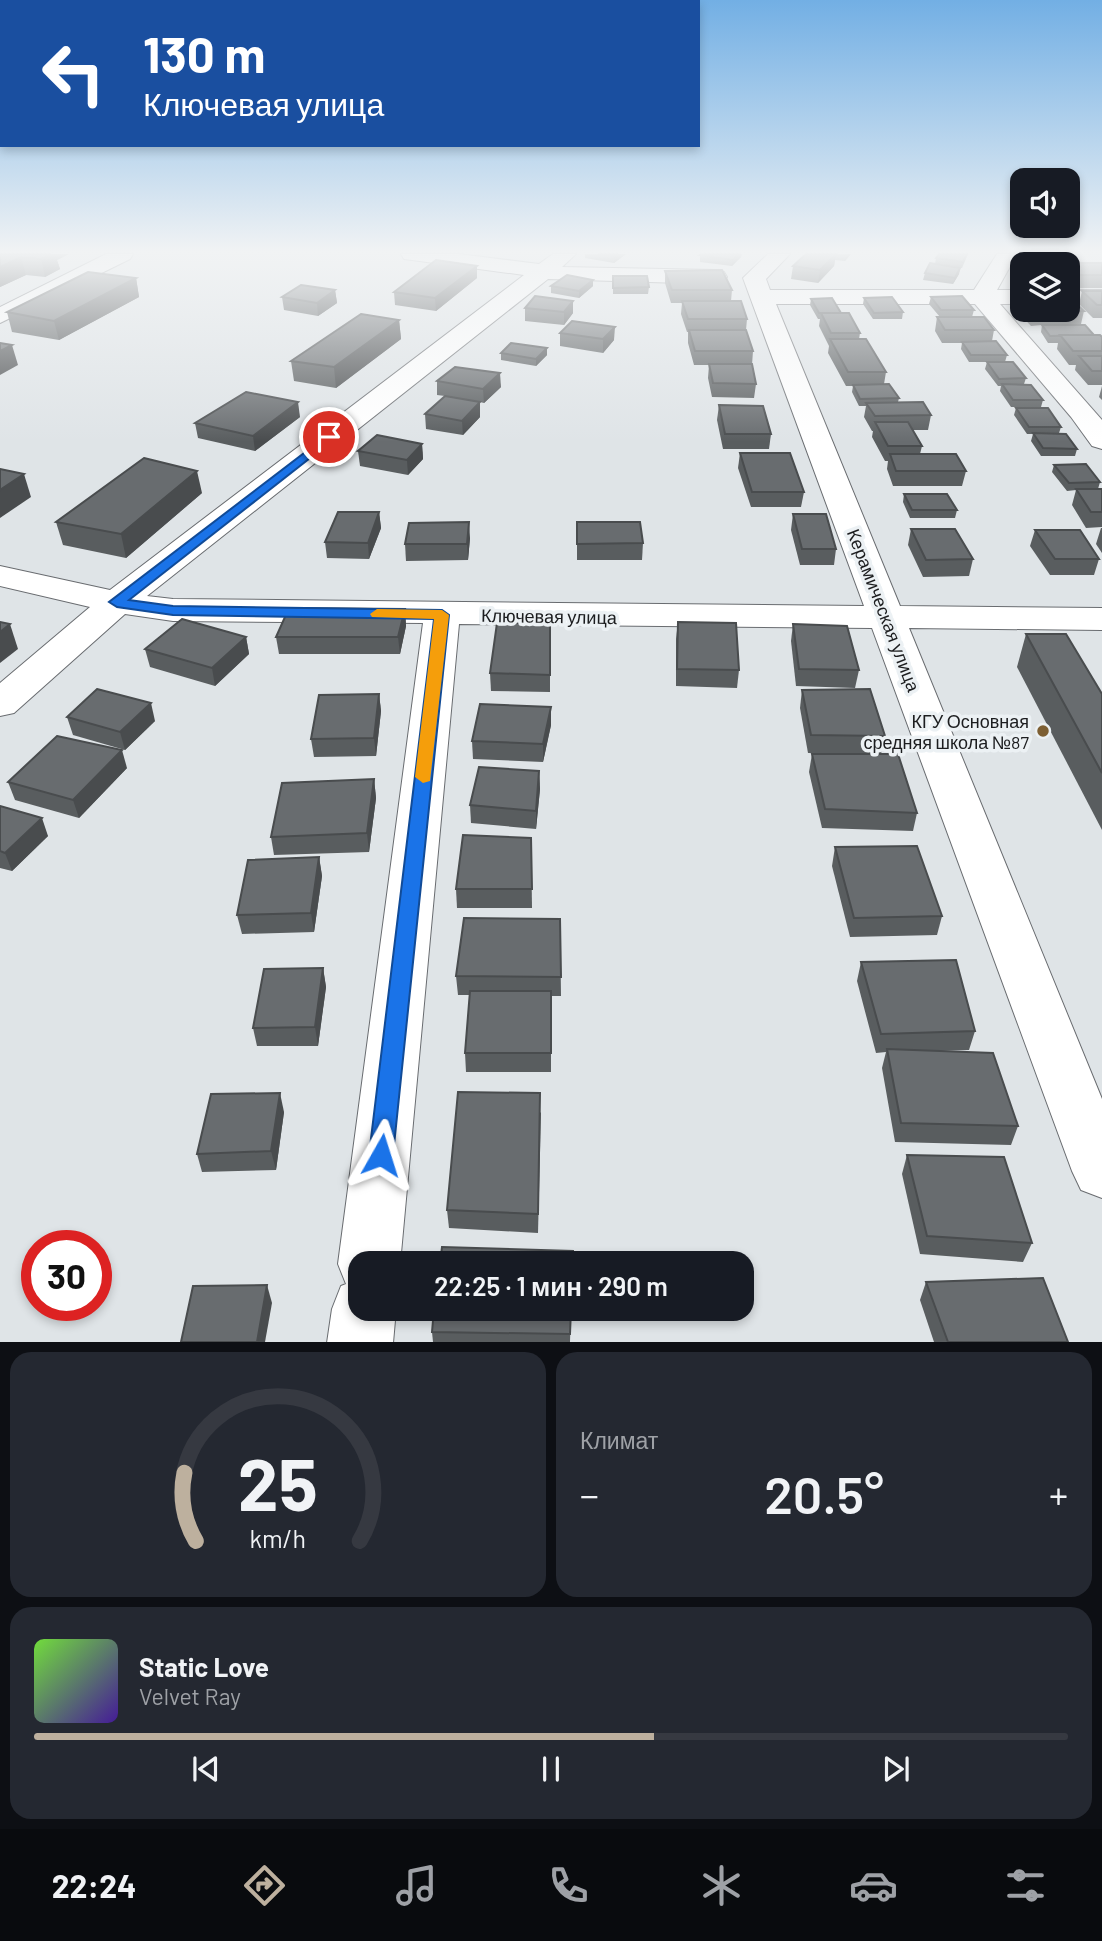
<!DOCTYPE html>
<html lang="ru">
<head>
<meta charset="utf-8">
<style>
  :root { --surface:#171b24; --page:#242831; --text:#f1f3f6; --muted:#9ea1a6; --line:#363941; --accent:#bdb09e }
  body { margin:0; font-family:Barlow,sans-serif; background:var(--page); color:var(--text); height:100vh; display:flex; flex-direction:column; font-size:26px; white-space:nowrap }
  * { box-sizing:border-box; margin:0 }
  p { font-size:23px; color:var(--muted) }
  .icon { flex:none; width:38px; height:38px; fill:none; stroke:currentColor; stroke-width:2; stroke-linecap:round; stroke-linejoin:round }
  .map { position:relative; height:1342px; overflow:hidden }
  .details { display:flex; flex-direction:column; gap:10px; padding:10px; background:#0d0f14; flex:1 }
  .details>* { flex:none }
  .top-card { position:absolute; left:0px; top:0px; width:700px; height:147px; box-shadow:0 4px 10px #0003; background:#1a4fa0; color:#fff; overflow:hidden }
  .buttons { position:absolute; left:1010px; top:168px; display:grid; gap:14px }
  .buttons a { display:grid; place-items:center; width:70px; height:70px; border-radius:14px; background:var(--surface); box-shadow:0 4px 10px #0003; font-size:35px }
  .speed { position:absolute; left:21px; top:1230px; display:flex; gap:14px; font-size:35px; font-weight:700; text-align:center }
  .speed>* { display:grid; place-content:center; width:91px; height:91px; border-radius:50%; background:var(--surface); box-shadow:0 4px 10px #0003; line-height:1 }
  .speed .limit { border:10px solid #d22; background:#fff; color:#111 }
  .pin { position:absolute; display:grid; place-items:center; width:60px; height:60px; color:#fff; margin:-30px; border:4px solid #fff; border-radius:50%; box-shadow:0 2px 7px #0007 }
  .me { position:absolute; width:77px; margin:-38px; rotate:6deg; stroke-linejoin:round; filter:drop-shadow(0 0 5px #0008) }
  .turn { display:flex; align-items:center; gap:24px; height:147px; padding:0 28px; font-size:32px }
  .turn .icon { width:91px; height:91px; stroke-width:2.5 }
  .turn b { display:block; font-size:49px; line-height:60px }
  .big { font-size:52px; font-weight:600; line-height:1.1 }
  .details .tile { flex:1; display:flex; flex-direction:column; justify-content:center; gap:10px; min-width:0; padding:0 24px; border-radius:21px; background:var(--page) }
  .details .dial { align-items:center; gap:0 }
  .dial svg { height:182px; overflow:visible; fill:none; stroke:var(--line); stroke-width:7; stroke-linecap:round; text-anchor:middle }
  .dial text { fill:var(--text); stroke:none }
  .song { display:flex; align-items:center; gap:21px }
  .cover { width:84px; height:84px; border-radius:10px; background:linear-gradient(135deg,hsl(100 70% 55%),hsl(260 70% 35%)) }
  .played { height:7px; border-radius:4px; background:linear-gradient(90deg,var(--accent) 60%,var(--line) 60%) }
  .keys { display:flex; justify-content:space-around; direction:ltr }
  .heat { display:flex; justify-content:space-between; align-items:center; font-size:38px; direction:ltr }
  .details .tiles { flex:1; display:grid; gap:10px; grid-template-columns:1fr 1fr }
  .tile:last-child { grid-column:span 2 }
  .trip { position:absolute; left:348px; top:1251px; width:406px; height:70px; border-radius:21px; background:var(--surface); box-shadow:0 4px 10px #0003; font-weight:600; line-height:70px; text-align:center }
  .tabs { display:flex; height:112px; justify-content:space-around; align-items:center; background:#090b0e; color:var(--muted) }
  .tabs .icon { width:49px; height:49px }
  .tabs .active { color:var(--accent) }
  .tabs b { font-size:32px; color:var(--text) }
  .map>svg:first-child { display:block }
</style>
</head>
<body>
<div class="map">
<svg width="1102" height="1343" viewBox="0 0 1102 1343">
  <rect width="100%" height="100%" fill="#dfe4e7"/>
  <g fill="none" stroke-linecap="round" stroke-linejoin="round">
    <!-- minor casing -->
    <g stroke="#696c70" stroke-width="2">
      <g id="minor">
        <path d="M106,254H133L130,259L0,323V307Z"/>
        <path d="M401,254H459L539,264L553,254H576L562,267L716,270L724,272L727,277L724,282L716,284L548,279L147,596L173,599L864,606L743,278L768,254H790L766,279L770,290H974L997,254H1017L997,290H1022V304H1000L1102,420V449L1092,446L1071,417L975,304H776L900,606L1102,608V630L909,628L1102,1099V1198L1081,1190L1072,1171L872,628L459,624L400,1264H360V1309H396L393,1343H327L332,1309L341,1286L346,1284L338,1264L423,623L173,621L125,614L14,713L0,716V683L90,607L0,586V566L110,590L524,275L412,260L404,259Z"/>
        <rect x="1068" y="290" width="34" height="14"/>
      </g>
    </g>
    <!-- minor -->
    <use href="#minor" fill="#fff" fill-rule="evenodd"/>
  </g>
  <!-- wall -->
  <g fill="#595d5f">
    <path d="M0,254H69L57,260L60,269L45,277L26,275L0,287Z"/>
    <path d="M585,254H626L614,263L585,258Z"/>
    <path d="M806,254H851L845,261L835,260L834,266L818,283L791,279L793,266Z"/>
    <path d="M939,254H968L962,268L953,267L960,268L959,274L953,284L923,280L925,273L935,264L936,258Z"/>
    <path d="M1017,254H1069L1064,264H1024L1015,263Z"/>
    <path d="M700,255L741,257L732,266L700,262Z"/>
    <path d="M1069,263H1102V288H1074L1068,277V270Z"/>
    <path d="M1022,265V280L1016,279L1017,273Z"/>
    <path d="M665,271L732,290L731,301L747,319L746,330L753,351L752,365L756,384L754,398L712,397L708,378L709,365H694L688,343V332H687L681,314L682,303H671L665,283Z"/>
    <path d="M613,276L649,287L648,294H613Z"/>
    <path d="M136,278L139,297L59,340L12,332L7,312Z"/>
    <path d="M477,278L436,311L395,305L394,292Z"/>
    <path d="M551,286H593L579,298L551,293Z"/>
    <path d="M335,290L337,303L318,316L284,310L282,297Z"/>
    <path d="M1013,291H1022V310H1068L1084,311L1081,324L1094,335L1102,337V385H1088L1075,370L1076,365H1069L1057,349L1058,343H1048L1041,332L1042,325L1031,326L1010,304Z"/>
    <path d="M1082,291H1102V318H1093L1079,304Z"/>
    <path d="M931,297L974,310L972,317H940L929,304Z"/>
    <path d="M864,298L903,312L902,319H873L863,304Z"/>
    <path d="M811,299L841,313L860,333L859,339L886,372L884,384L899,398L898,402L931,415L928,430H913L922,446L920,454L966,471L962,486H893L887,469L888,461H885L872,437L873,431H872L864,417L866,406H859L852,392L853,386H846L828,353L829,346L819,326L820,319H818L810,305Z"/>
    <path d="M573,301V313L564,325L525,321V308Z"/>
    <path d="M937,317L994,330L992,341L1007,355L1005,362L1026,378L1024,384L1043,400L1041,407H1011L1000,391L1001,386H998L985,369L987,362H969L961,349L962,343H942L935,331Z"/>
    <path d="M399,320L401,339L336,388L294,381L291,361Z"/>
    <path d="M560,333L614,340L603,353L560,346Z"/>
    <path d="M501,353L547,355L536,366L501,360Z"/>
    <path d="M437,381L501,387L484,403L480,402V417L463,435L426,429L425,414L445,396L437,395Z"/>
    <path d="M1102,386V400L1099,397Z"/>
    <path d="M719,405L771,434L769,449H723L717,420Z"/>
    <path d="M1016,408L1061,427L1059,433L1077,449L1075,456H1041L1031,441L1033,434H1027L1014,415Z"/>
    <path d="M300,417L255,451L198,438L195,423Z"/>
    <path d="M422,444L423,459L408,475L360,466L358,451Z"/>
    <path d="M740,453L804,492L801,507H751L738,468Z"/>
    <path d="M1054,465L1100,482L1098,489H1102V527L1086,528L1072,505L1076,490L1067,491L1052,472Z"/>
    <path d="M202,493L126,558L63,545L56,522Z"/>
    <path d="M904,494L957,510L955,518H910L903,502Z"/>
    <path d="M379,512L381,528L369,559L327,558L325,542Z"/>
    <path d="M793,514L836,549L834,565H800L791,530Z"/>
    <path d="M577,522L643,543L642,560H577Z"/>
    <path d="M1101,528H1102V553L1096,544Z"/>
    <path d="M911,529L973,559L969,576L923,577L908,545Z"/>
    <path d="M1035,530L1099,559L1094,575H1050L1030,546Z"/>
    <path d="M470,538L468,560L406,561L405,544Z"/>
    <path d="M405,609L406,626L400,654H279L276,637Z"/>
    <path d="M678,622L739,670L737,688L676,686V639Z"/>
    <path d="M550,623V692L491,691L490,673Z"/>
    <path d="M793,624L859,670L855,688L796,686L791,641Z"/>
    <path d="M1026,634L1102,694V830L1017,667Z"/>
    <path d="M246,637L249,654L215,686L150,667L145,649Z"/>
    <path d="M802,690L885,736L881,754L808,753L800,708Z"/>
    <path d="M379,694L381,711L376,756L314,757L311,739Z"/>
    <path d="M67,717L155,721L125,750L73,735Z"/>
    <path d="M551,725L543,762L473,759L472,741Z"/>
    <path d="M812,754L917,813L913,831L822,828L809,772Z"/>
    <path d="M127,768L79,818L15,800L8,782Z"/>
    <path d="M539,771L540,789L536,829L471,823L470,805Z"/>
    <path d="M374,779L376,798L369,852L274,855L271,837Z"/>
    <path d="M0,806L48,836L12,871L0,868Z"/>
    <path d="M531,838L532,908H457L456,889Z"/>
    <path d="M835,847L942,916L937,935L850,937L832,866Z"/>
    <path d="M319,857L322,876L314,932L242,934L237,915Z"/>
    <path d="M560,919L561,996H551V1072H466L465,1053L470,995H458L456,976Z"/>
    <path d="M861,962L975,1031L969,1050L936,1051L1018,1126L1011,1145L895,1142L882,1068L886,1052L876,1053L857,981Z"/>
    <path d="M323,968L326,987L318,1046H257L253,1028Z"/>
    <path d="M284,1112L276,1170L202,1172L197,1154Z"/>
    <path d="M541,1112L538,1233L449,1228L447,1210Z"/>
    <path d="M907,1155L1032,1243L1023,1262L920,1254L902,1174Z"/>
    <path d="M926,1282L1068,1342H934L920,1300Z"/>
    <path d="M571,1309L570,1342H433L432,1332Z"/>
  </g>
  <!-- shaded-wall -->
  <g fill="#494c4e">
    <path d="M40,254H69L57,260L60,269L45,277Z"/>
    <path d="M618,254H626L614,263V256Z"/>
    <path d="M739,254H742L741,257L732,266L733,260Z"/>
    <path d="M836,254L834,266L818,283L820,270Z"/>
    <path d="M847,254H851L845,261L846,255Z"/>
    <path d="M1066,254H1069L1064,264H1062Z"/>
    <path d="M21,257L26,275L0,287V267Z"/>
    <path d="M477,266V278L436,311L435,298Z"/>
    <path d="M960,268L959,274L953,284L955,278Z"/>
    <path d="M136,278L139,297L59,340L54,321Z"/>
    <path d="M593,280V286L579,298V291Z"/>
    <path d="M335,290L337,303L318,316L317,303Z"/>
    <path d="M573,301V313L564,325V312Z"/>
    <path d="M399,320L401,339L336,388L334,367Z"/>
    <path d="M615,327L614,340L603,353V339Z"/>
    <path d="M12,345L18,365L0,375V351Z"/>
    <path d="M547,348V355L536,366V359Z"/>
    <path d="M500,373L501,387L484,403L483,389Z"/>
    <path d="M298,402L300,417L255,451L253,436Z"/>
    <path d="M480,402V417L463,435L462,421Z"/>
    <path d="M422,444L423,459L408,475L407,460Z"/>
    <path d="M197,471L202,493L126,558L121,534Z"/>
    <path d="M24,474L31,497L0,518V490Z"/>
    <path d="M379,512L381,528L369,559L368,543Z"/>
    <path d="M469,522L470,538L468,560L467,544Z"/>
    <path d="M405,609L406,626L400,654L398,637Z"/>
    <path d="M10,624L18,649L0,663V632Z"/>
    <path d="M246,637L249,654L215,686L212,668Z"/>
    <path d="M379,694L381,711L376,756L374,738Z"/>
    <path d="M151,703L155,721L125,750L120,732Z"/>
    <path d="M551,707V725L543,762V744Z"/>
    <path d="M122,750L127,768L79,818L73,800Z"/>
    <path d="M539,771L540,789L536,829V811Z"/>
    <path d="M374,779L376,798L369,852L367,833Z"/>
    <path d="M42,818L48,836L12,871L5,853Z"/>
    <path d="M319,857L322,876L314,932L311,913Z"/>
    <path d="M323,968L326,987L318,1046L315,1027Z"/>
    <path d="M280,1093L284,1112L276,1170L271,1151Z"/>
    <path d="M267,1285L272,1303L265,1342H257Z"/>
  </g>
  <!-- building -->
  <g fill="#686c6f" stroke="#494c4e" stroke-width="2">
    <path d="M0,254H51L41,259L21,257L0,267Z"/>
    <path d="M598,254H618L614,256Z"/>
    <path d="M702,254H739L733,260L700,255Z"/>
    <path d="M806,254H836L820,270L793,266Z"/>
    <path d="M939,254H967L963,262L936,258Z"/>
    <path d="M1038,254H1066L1064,258Z"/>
    <path d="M436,260L477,266L435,298L394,292Z"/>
    <path d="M930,263L960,268L955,278L925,273Z"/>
    <path d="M1069,263H1102V275H1077Z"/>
    <path d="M1022,265V273H1017L1022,264Z"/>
    <path d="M722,270L732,290H672L665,271Z"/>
    <path d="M88,272L136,278L54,321L7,312Z"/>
    <path d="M567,275L593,280L579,291L551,286Z"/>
    <path d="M613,276H647L649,287L613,288Z"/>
    <path d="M301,285L335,290L317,303L282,297Z"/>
    <path d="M1013,291H1022V300Z"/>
    <path d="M1082,291H1102V305H1097Z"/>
    <path d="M535,296L573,301L564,312L525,308Z"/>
    <path d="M962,296L974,310H941L931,297Z"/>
    <path d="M1068,296L1084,311L1034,312L1031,310H1068Z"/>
    <path d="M892,297L903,312L874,313L864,298Z"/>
    <path d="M832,298L841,313H819L811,299Z"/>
    <path d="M682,301H741L747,319H688Z"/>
    <path d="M821,313H849L860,333H831Z"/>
    <path d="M361,314L399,320L334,367L291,361Z"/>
    <path d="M937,317H984L994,330H945Z"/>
    <path d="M572,321L615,327L603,339L560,333Z"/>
    <path d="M1042,325H1085L1094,335L1050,336Z"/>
    <path d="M689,330H746L753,351H695Z"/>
    <path d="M1060,335H1100L1102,337V351H1073Z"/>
    <path d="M830,339H866L886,372H848Z"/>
    <path d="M996,341L1007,355H971L962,342Z"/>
    <path d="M0,343L12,345L0,351Z"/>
    <path d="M511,343L547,348L536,359L501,353Z"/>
    <path d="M1079,356H1102V371H1092Z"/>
    <path d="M987,362H1013L1026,378L999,379Z"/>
    <path d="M709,364H752L756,384L713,383Z"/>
    <path d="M455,367L500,373L483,389L437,381Z"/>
    <path d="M889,384L899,398L860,399L853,385Z"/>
    <path d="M1002,384L1031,385L1043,400H1013Z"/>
    <path d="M246,392L298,402L253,436L195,423Z"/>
    <path d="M445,396L480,402L462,421L425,414Z"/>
    <path d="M923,402L931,415L875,416L866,403Z"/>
    <path d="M719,405L763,406L771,434H725Z"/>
    <path d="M1016,408H1048L1061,427H1029Z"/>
    <path d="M875,422H908L922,446H888Z"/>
    <path d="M1033,433L1066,434L1077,449L1043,448Z"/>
    <path d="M377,435L422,444L407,460L358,451Z"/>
    <path d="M740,453H790L804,492H752Z"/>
    <path d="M890,454H956L966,471H896Z"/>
    <path d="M144,458L197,471L121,534L56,522Z"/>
    <path d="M1086,464L1100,482L1069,483L1054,465Z"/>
    <path d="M0,469L24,474L0,490Z"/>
    <path d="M1076,489H1102V512H1091Z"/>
    <path d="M904,494H947L957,510H912Z"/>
    <path d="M338,512H379L368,543L325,542Z"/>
    <path d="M793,514H826L836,549H802Z"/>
    <path d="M469,522L467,544H405L409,523Z"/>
    <path d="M577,522H640L643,543L577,544Z"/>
    <path d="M911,529H955L973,559L926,560Z"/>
    <path d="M1035,530H1080L1099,559H1055Z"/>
    <path d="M289,608L405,609L398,637H276Z"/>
    <path d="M182,619L246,637L212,668L145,649Z"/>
    <path d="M0,622L10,624L0,632Z"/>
    <path d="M678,622L736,623L739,670L677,669Z"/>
    <path d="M497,623H550V675L490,673Z"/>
    <path d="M793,624L847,626L859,670L799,669Z"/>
    <path d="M1026,634H1066L1102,694V773Z"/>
    <path d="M97,689L151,703L120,732L67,717Z"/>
    <path d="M870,689L885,736L811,735L802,690Z"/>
    <path d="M379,694L374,738L311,739L319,695Z"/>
    <path d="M480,704L551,707L543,744L472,741Z"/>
    <path d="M57,736L122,750L73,800L8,782Z"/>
    <path d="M812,754H898L917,813L825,809Z"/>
    <path d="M479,767L539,771L536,811L470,805Z"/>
    <path d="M374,779L367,833L271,837L282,783Z"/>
    <path d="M0,806L42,818L5,853L0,851Z"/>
    <path d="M463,835L531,838L532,889H456Z"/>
    <path d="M917,846L942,916L854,918L835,847Z"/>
    <path d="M319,857L311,913L237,915L248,860Z"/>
    <path d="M464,918L560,919L561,977L456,976Z"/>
    <path d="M956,960L975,1031L881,1034L861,962Z"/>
    <path d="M323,968L315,1027L253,1028L264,969Z"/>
    <path d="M470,991H551V1053H465Z"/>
    <path d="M887,1049L993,1053L1018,1126L901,1123Z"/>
    <path d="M458,1092L540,1093L538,1214L447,1210Z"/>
    <path d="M280,1093L271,1151L197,1154L211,1094Z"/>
    <path d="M907,1155L1004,1157L1032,1243L927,1236Z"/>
    <path d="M442,1247L573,1251V1264H440Z"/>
    <path d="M1043,1278L1068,1342H948L926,1282Z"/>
    <path d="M267,1285L257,1342H181L193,1286Z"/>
    <path d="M434,1309H571L570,1334L432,1332Z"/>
  </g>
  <!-- sky -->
  <linearGradient id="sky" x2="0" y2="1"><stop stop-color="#72afe4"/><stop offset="0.57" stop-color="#f1f3f4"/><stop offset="1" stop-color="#f1f3f4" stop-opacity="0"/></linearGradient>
  <rect width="1102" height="442" fill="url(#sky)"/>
  <!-- route -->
  <path fill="#1a73e8" stroke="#114b97" stroke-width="2" d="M329,434L335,437L333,440L129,600L173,606L442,610L449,615L393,1155L390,1163L381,1166L373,1163L369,1155L434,619L173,615L117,607L109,602Z"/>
  <!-- slow -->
  <path fill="#f59e0b" d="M377,609L442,610L449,615L430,781L423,783L415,777L434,619L372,617L370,614Z"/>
  <!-- markers -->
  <circle fill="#7d5f33" stroke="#ecf1f4" stroke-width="2.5" cx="1043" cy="731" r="7"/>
  <g text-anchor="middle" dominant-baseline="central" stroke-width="7" stroke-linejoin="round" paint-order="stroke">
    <!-- street labels -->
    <g font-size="18" fill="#1c1d1f" stroke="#ecf1f4">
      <text transform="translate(884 610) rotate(69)">Керамическая улица</text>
      <text transform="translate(549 616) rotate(1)">Ключевая улица</text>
    </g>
    <!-- poi labels -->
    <g font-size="18" fill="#1c1d1f" stroke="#ecf1f4" text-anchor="end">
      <text x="1029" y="721">КГУ Основная<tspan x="1029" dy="21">средняя школа №87</tspan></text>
    </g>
  </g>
</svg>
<div class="buttons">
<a><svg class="icon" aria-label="sound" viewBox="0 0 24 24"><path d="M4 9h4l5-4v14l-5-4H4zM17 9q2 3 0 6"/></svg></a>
<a><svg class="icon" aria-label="layers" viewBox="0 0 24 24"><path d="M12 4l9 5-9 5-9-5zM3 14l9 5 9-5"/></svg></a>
</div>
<div class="speed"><div class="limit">30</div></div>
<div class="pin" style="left:329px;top:437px;background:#d93025"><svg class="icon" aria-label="arrive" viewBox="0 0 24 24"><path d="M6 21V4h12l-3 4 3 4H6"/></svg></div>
<svg class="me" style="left:381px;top:1155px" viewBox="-20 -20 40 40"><path d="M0-17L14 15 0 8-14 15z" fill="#1a73e8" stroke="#fff" stroke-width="4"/></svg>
<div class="trip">22:25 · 1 мин · 290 m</div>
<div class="top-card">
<div class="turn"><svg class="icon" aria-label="left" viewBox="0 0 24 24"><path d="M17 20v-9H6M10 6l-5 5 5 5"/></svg><div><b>130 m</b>Ключевая улица</div></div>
</div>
</div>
<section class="details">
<div class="tiles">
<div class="tile dial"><svg viewBox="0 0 100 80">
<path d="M14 69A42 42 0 1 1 86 69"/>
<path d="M14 69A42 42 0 0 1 9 39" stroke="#bdb09e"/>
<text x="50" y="56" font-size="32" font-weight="700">25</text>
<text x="50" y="72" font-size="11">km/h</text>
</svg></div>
<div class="tile"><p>Климат</p>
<div class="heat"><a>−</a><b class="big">20.5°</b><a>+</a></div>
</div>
<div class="tile">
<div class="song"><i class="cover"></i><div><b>Static Love</b><p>Velvet Ray</p></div></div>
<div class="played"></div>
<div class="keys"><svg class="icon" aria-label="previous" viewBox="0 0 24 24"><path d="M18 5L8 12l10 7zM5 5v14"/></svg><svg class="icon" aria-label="pause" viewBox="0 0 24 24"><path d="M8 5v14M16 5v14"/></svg><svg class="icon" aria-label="next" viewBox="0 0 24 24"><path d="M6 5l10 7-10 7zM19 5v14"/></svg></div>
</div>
</div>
</section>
<nav class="tabs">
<b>22:24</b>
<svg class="icon active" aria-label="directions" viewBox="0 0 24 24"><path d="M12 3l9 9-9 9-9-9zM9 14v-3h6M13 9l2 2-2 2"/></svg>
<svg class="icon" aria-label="music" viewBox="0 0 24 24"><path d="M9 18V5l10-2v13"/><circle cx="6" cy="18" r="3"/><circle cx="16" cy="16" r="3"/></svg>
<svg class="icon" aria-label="phone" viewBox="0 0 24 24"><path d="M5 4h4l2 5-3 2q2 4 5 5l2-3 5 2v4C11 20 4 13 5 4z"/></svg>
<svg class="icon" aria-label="climate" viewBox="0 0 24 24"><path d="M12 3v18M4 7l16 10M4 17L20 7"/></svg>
<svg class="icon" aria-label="car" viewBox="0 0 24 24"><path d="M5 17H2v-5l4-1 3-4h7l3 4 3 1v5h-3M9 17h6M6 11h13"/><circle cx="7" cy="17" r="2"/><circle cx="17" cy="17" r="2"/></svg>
<svg class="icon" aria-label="filters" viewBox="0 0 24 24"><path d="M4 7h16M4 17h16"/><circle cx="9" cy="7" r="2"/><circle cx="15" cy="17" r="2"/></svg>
</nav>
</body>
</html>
